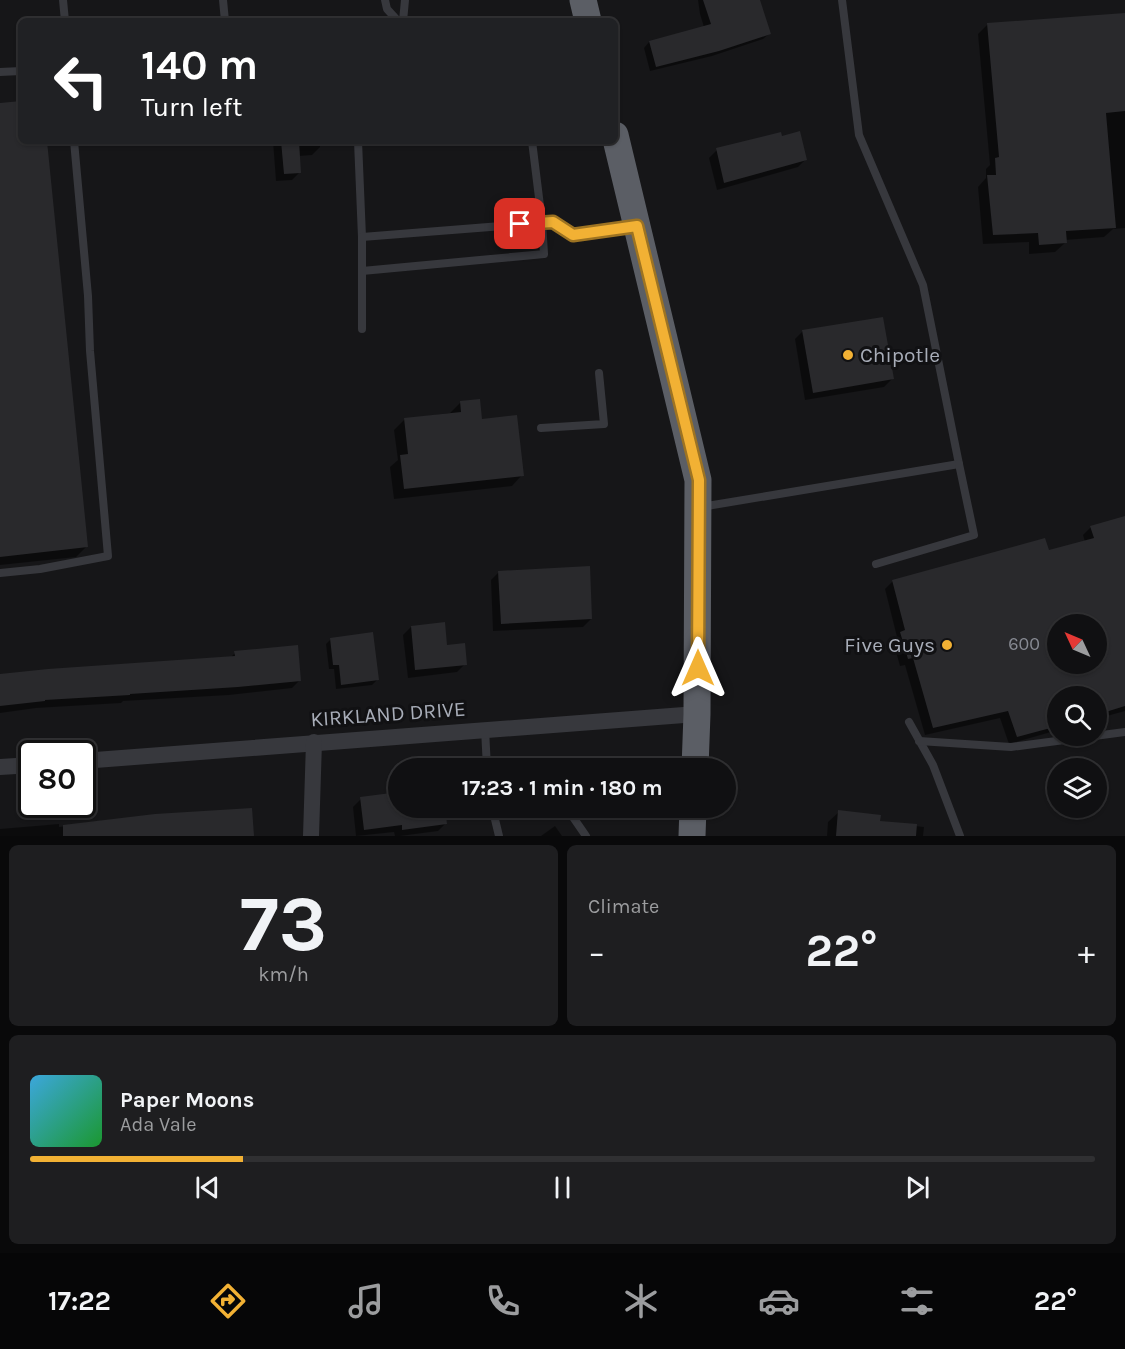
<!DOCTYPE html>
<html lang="en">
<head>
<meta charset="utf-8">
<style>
  :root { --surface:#101012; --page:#1e1e20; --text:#f1f3f6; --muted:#9c9d9f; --line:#303032; --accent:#f2b134 }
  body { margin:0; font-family:Karla,sans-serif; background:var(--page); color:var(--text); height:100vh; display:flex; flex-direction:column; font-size:22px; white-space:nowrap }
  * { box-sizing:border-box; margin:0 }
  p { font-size:20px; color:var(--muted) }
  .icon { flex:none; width:33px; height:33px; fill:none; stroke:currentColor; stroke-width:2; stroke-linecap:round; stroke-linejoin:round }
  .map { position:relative; height:836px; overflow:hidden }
  .panel { display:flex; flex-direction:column; gap:9px; padding:9px; background:#09090a; flex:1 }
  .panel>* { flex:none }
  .hud { position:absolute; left:18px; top:18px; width:600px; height:126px; border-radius:9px; box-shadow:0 2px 4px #0004,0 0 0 2px var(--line); background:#202124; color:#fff; overflow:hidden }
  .needle { width:39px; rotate:314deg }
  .buttons { position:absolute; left:1047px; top:614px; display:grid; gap:12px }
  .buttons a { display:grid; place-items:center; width:60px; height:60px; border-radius:50%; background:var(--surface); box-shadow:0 2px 4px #0004,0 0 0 2px var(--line); font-size:30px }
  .speed { position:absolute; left:18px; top:740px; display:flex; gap:12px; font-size:30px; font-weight:700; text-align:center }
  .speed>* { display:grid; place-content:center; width:78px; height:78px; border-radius:50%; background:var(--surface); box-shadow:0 2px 4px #0004,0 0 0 2px var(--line); line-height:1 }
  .speed .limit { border:3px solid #111; border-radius:9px; background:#fff; color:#111 }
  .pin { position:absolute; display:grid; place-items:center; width:51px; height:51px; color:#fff; margin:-26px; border-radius:12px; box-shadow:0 3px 9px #0006 }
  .me { position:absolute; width:66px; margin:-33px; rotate:0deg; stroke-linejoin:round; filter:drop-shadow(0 0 4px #0008) }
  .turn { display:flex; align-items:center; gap:21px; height:126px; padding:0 24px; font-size:27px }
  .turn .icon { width:78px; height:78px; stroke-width:2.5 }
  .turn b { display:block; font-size:42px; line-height:51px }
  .big { font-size:45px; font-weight:700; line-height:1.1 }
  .panel .widget { flex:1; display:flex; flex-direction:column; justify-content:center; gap:9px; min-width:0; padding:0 21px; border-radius:9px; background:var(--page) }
  .panel .dial { align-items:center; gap:0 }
  .dial b { font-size:78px; line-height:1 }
  .song { display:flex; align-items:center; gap:18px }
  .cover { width:72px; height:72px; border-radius:9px; background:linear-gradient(135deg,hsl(200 70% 55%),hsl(130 70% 35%)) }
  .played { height:6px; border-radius:3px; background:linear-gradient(90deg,var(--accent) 20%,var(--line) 20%) }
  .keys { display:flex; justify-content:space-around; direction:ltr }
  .heat { display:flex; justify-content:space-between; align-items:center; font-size:33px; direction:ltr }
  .panel .tiles { flex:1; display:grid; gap:9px; grid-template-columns:1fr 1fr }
  .widget:last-child { grid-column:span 2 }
  .trip { position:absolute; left:388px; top:758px; width:348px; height:60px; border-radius:30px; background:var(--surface); box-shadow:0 2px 4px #0004,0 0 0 2px var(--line); font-weight:700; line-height:60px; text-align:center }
  .dock { display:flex; height:96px; justify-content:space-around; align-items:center; background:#060607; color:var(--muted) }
  .dock .icon { width:42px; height:42px }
  .dock .current { color:var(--accent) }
  .dock b { font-size:27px; color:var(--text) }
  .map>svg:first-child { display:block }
</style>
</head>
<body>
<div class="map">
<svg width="1125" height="836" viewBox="0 0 1125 836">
  <rect width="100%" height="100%" fill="#161618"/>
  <!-- shadow -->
  <g fill="#0007" fill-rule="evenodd">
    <path d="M698,0H758L769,34L763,39L712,56L650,71L644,48L649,42L704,27L700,14Z"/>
    <path d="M1125,14V228L1113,229L1104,237L1065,240V243L1055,252L1029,254V242L983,244L978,187L986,178V169L990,165L978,34L988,24Z"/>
    <path d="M21,102V141H45L86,547L76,557L0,565V104Z"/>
    <path d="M273,141H320V147L312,155L299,156L300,172L292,180L276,181Z"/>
    <path d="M717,150L806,159L798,167L717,190L709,158Z"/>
    <path d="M803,331L892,379L884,387L805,400L795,339Z"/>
    <path d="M460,403L480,420L522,475L512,486L394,499L390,467L398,460L394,430L405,419L450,413Z"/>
    <path d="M1125,517V711L1096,719V696H1058V730L1009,744L1000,718L925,735L905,665L900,666L893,641L897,637L885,589L893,581L1048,552L1085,542L1083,535L1091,527ZM1058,624H1096V663H1058Z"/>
    <path d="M499,572L591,619L583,627L493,631L491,580Z"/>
    <path d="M411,627L446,647L465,664L457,672L408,678L403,635Z"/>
    <path d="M331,639L377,680L372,685L336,689L334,669H329L326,644Z"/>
    <path d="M235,653L300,680L292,688L229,695L123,701L121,703L36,708L0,713V676L230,658Z"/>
    <path d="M399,794V807H444L446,823L438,831L400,836H395L394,832L356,836L353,807L361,799Z"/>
    <path d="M839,812L879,822L924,827L923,836H827L828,822Z"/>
    <path d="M155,815L252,836H0V829L59,824V827Z"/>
    <path d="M555,826L562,836H541Z"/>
  </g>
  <!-- building -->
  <g fill="#29292c" fill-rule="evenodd">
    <path d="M703,0H760L771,34L719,51L656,67L649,41L711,24Z"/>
    <path d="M1125,13V111L1106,113L1116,228L1066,231L1067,243L1039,245L1038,233L993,235L987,175H996L995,158L999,157L987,23Z"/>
    <path d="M21,101V141H47L88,547L0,557V103Z"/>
    <path d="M800,131L807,160L724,183L716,148L781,132L782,136Z"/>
    <path d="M281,141H299L301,173L284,174Z"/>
    <path d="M883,317L894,379L813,393L802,330Z"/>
    <path d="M480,399L482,419L517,415L524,476L404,489L400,455L408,454L404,418L461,412L460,401Z"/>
    <path d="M1125,516V706L1096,715V696H1058V726L1017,737L1008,711L933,728L913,658L908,659L900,632L905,630L892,580L1045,538L1049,550L1094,538L1090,526ZM1058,624H1096V663H1058Z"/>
    <path d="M590,566L592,619L501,624L498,571Z"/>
    <path d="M445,622L447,645L465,643L467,665L415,670L411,626Z"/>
    <path d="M373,632L379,680L341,685L339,665H333L330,638Z"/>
    <path d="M298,645L301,681L238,687L130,694V695L45,700V701L0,706V674L48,669L235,656L234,651Z"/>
    <path d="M399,792V807H445L447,824L402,830V825L364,830L360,797Z"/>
    <path d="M252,808L254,836H63V825L155,814Z"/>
    <path d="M838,810L881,815L880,821L917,824L916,836H836Z"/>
  </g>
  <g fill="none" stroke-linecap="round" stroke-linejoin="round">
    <!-- service -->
    <g stroke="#37383d" stroke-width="8">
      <path d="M63,0L65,21"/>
      <path d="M223,0L225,21"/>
      <path d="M385,0L387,9L398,21"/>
      <path d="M403,21L405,0"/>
      <path d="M0,72L21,71"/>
      <path d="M358,141L362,237"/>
      <path d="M362,271L544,254L542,222L532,141"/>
      <path d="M362,329V237L553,222L573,235L633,227"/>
      <path d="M541,428L604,424L599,373"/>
      <path d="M701,507L959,464L923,285L859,135L842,0"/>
      <path d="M876,564L974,535L959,464"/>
      <path d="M0,573L40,569L108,556L90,351L88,296L74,141"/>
      <path d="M909,722L933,765L960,836"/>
      <path d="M485,729L487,768"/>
      <path d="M919,741L1011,747L1125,732"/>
      <path d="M492,807L499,836"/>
      <path d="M566,807L586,836"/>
    </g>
    <!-- minor -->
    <g stroke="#37383d" stroke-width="16">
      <path d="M82,761L697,714"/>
      <path d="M0,767L32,765"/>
      <path d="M311,836L314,742"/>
    </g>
    <!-- trunk -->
    <g stroke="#5b5e65" stroke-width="27">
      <path d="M583,0L588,21"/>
      <path d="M615,135L698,480L697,714L695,768"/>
      <path d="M692,836L693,807"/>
    </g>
  </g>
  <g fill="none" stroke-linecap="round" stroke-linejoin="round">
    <!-- route casing -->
    <g stroke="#9d7322" stroke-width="15">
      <path id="route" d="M520,224L553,222L573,235L637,226L699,480L698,668"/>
    </g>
    <!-- route -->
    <use href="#route" stroke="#f2b134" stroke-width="10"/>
  </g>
  <!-- markers -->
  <g fill="#f2b134" stroke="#111113" stroke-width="2">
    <circle cx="848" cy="355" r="6"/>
    <circle cx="947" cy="645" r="6"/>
  </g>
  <g text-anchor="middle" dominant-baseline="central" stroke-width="6" stroke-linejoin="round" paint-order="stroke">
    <!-- number labels -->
    <g font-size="18" fill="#888b94">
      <text x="1024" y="644">600</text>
    </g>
    <!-- poi labels -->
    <g font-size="21" fill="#a8adb8" stroke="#111113" text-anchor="start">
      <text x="860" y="355">Chipotle</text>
      <text x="935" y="645" text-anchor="end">Five Guys</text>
    </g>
    <!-- street labels -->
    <g font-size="21" fill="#a8adb8" stroke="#111113">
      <text transform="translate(388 714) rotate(-4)">KIRKLAND DRIVE</text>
    </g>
  </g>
</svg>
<div class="buttons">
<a><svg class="needle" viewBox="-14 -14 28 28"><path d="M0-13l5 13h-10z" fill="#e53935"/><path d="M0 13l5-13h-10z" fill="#9c9d9f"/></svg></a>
<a><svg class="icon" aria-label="search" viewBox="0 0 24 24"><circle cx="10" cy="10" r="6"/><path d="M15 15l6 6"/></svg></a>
<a><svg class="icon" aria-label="layers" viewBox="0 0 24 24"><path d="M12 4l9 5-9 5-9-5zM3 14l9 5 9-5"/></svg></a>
</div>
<div class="speed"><div class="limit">80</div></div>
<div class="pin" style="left:520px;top:224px;background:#d93025"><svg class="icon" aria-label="arrive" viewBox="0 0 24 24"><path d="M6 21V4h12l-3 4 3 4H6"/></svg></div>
<svg class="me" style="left:698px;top:668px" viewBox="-20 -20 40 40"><path d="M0-17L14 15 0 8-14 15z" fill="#f2b134" stroke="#fff" stroke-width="4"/></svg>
<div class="trip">17:23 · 1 min · 180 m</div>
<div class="hud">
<div class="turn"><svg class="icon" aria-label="left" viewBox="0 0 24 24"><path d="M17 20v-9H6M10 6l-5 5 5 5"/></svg><div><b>140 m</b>Turn left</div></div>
</div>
</div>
<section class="panel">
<div class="tiles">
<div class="widget dial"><b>73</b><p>km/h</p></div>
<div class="widget"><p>Climate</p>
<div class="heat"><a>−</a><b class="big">22°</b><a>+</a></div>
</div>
<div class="widget">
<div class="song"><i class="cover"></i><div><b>Paper Moons</b><p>Ada Vale</p></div></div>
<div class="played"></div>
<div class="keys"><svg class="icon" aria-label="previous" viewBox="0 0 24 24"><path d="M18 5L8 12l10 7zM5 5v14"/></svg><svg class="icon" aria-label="pause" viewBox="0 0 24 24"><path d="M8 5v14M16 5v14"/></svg><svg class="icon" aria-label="next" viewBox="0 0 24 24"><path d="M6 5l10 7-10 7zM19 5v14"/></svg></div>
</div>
</div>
</section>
<nav class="dock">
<b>17:22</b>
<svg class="icon current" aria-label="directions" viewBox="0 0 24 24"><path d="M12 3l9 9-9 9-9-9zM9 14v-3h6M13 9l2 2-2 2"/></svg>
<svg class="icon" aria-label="music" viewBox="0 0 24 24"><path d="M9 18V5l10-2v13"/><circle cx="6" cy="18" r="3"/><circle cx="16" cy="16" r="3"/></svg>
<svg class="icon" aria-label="phone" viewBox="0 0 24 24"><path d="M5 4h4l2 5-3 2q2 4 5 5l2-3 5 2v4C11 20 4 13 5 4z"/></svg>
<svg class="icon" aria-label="climate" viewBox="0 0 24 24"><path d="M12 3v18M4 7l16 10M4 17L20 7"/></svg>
<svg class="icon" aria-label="car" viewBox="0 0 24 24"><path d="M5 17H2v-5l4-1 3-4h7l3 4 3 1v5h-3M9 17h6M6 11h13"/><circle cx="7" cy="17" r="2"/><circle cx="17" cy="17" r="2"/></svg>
<svg class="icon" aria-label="filters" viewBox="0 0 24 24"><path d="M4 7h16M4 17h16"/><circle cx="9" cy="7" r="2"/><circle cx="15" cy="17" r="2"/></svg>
<b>22°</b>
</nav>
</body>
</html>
